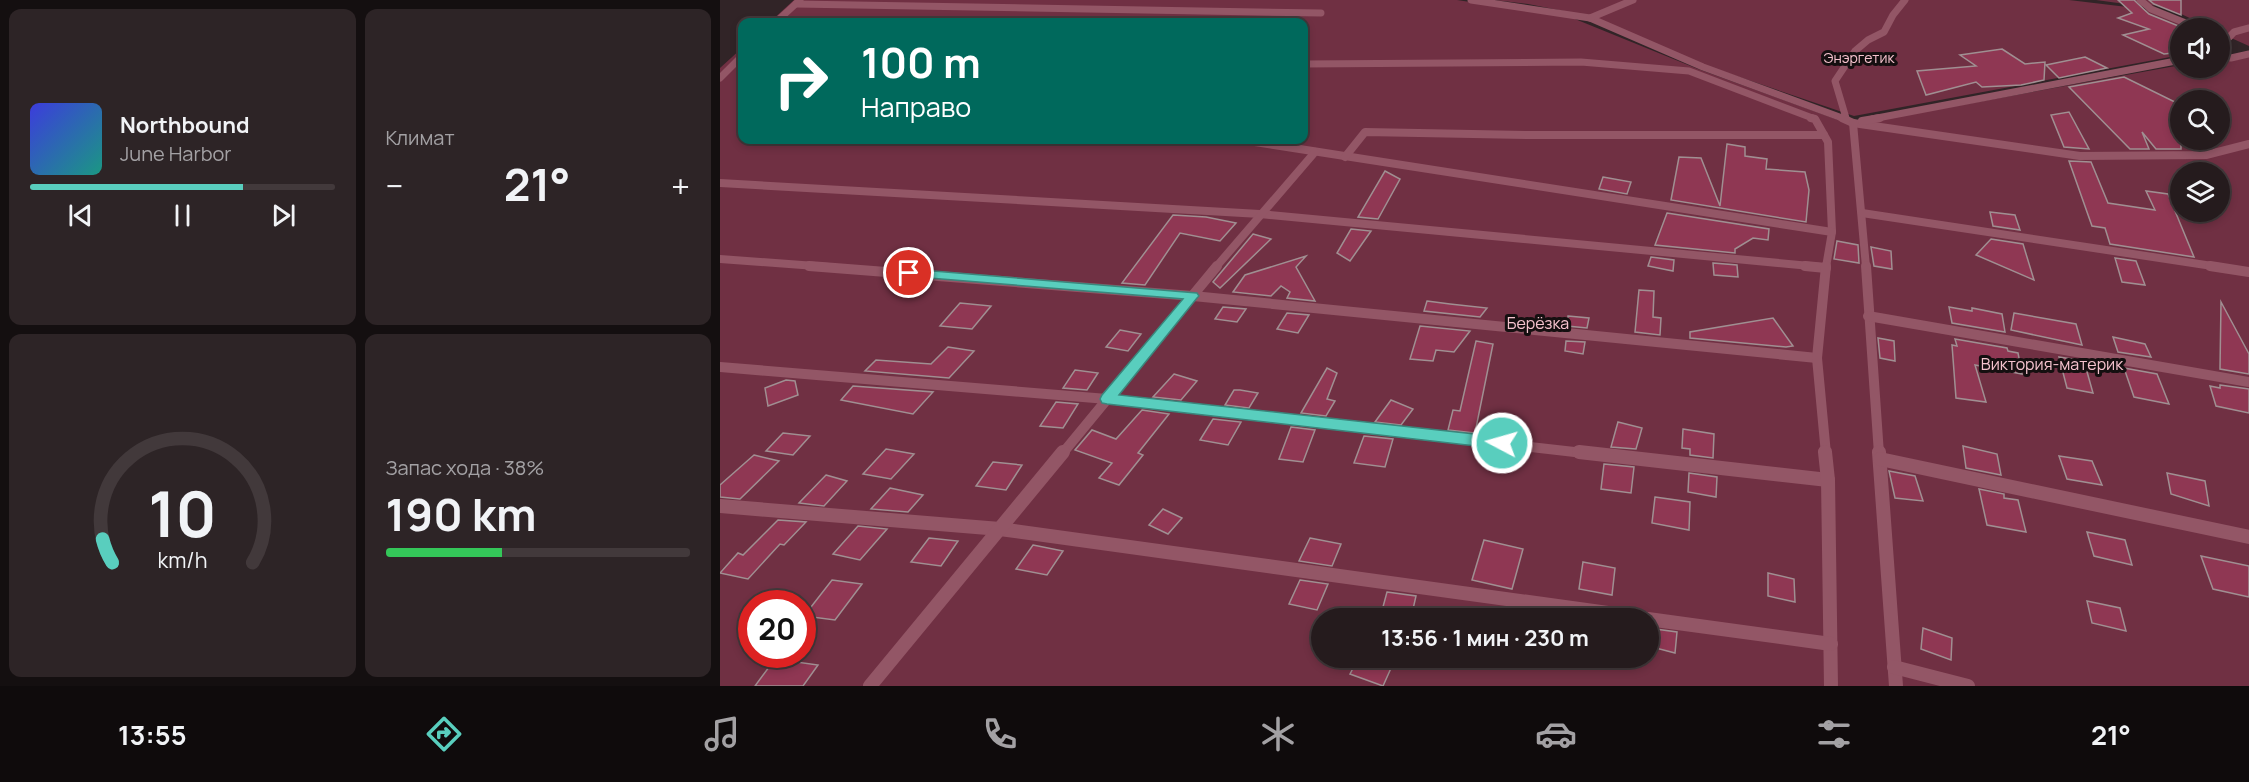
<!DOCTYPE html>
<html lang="ru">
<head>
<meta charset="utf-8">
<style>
  :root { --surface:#251b1d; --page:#2d2426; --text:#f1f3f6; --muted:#a3a1a4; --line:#42393b; --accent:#59cebe }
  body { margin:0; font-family:Manrope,sans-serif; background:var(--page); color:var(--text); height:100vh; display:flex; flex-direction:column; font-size:22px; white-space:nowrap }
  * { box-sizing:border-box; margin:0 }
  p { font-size:20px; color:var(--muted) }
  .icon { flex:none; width:33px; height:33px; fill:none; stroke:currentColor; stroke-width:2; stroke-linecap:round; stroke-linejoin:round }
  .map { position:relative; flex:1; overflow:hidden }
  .side { display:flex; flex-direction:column; gap:9px; padding:9px; background:#140f10; width:720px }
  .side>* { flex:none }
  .guide { position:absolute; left:18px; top:18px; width:570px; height:126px; border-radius:12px; box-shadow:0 3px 9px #0003,0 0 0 2px var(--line); background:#00695c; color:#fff; overflow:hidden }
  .fabs { position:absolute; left:1450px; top:18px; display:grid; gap:12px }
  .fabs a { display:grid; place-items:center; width:60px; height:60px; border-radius:50%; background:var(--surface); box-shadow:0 3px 9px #0003,0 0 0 2px var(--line); font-size:30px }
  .speed { position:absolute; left:18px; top:590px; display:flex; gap:12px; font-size:30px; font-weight:700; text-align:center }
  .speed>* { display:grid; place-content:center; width:78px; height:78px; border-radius:50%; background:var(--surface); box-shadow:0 3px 9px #0003,0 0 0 2px var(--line); line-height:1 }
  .speed .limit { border:9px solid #d22; background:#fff; color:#111 }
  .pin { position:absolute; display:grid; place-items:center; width:51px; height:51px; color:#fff; margin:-26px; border:3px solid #fff; border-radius:50%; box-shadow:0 2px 6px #0007 }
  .me { position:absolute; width:66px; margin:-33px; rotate:276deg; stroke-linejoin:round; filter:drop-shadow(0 0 4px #0008) }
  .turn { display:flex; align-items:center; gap:21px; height:126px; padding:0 24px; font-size:27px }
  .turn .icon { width:78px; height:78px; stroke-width:2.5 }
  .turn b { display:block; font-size:42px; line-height:51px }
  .big { font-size:45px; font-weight:700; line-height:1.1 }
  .side .tile { flex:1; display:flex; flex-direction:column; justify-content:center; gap:9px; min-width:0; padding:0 21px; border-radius:12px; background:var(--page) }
  .side .dial { align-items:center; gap:0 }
  .dial svg { height:156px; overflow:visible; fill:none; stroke:var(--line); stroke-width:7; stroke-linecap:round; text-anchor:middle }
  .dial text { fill:var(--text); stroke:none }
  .song { display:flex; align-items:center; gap:18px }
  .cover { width:72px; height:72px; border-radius:9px; background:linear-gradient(135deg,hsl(240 70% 55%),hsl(170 70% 35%)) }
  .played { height:6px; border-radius:3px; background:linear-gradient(90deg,var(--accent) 70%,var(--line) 70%) }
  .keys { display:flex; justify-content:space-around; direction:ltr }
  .heat { display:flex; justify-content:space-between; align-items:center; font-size:33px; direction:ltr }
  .charge { height:9px; border-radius:4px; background:linear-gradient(90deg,#34c759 38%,var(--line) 0) }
  .side .tiles { flex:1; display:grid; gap:9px; grid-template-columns:repeat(2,1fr) }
  .trip { position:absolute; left:591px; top:608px; width:348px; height:60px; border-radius:30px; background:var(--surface); box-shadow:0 3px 9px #0003,0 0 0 2px var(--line); font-weight:700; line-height:60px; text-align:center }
  .dock { display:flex; height:96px; justify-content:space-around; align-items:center; background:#0f0b0c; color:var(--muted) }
  .dock .icon { width:42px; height:42px }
  .dock .selected { color:var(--accent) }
  .dock b { font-size:27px; color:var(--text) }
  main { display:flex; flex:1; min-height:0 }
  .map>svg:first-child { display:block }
</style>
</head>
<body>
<main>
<section class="side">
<div class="tiles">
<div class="tile">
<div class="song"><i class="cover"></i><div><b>Northbound</b><p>June Harbor</p></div></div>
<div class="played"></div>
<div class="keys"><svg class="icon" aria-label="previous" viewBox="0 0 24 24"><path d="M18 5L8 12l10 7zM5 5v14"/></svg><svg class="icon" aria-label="pause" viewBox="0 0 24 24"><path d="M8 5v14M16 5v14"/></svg><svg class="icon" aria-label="next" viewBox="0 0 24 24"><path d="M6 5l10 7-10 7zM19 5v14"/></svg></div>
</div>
<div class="tile"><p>Климат</p>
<div class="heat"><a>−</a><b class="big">21°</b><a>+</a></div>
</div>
<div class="tile dial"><svg viewBox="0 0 100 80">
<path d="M14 69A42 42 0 1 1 86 69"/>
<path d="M14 69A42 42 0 0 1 9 57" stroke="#59cebe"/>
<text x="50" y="56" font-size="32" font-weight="700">10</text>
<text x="50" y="72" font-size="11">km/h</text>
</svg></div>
<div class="tile"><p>Запас хода · 38%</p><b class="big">190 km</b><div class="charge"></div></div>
</div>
</section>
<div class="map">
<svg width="1529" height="686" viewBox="0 0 1529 686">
  <rect width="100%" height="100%" fill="#312427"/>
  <!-- green -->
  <g fill="#703043" fill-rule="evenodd">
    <path d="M74,0H737L850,17L978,69L1124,122L1142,123L1461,65V68H1500V57L1529,52V686H0V68L22,48V140H584V22H50ZM1461,100H1500V140H1461ZM1461,172H1500V212H1461ZM32,603H82V654H32ZM602,618H928V657H602Z"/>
    <path d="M774,0H1349L1424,9L1473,28H1461V55L1134,116L981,64L864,15L808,4Z"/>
    <path d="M1376,0H1529V46L1500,33V28H1491L1442,5L1420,6Z"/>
  </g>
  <!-- building -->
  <g fill="#8f3753" stroke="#a08f92" stroke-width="1.5">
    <path d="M1398,0H1414L1429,14L1461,27V52L1444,54L1403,35L1429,29L1398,18L1412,13Z"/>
    <path d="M1429,0H1461V15L1434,4Z"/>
    <path d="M1282,49L1305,64L1325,62L1324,80L1301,85L1262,87L1256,82L1206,95L1197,71L1256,66L1240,55Z"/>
    <path d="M1365,57L1387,68L1339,78L1326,65Z"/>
    <path d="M1404,77L1461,105V149H1436L1422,132L1429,149H1410L1349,87Z"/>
    <path d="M1349,112L1369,149L1344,147L1331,115Z"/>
    <path d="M1007,144L1025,147V156L1047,159L1046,169L1085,172L1089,190L1086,222L951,200L959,157L981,158L1000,206Z"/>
    <path d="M1349,161L1371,162L1388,203L1435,210L1426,191L1448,194L1474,257L1390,244L1385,228L1372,226Z"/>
    <path d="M665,171L680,179L658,219L638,217Z"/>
    <path d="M883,177L911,182L907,194L879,189Z"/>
    <path d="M1270,212L1295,215L1300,230L1273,226Z"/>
    <path d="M947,213L1049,229L1048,240L1033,238L1015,249V253L935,245Z"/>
    <path d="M453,215L486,217L516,223L500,241L460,233L425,285L402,283Z"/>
    <path d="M631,229L651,231L630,261L617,253Z"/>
    <path d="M533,234L551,239L500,288L493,282Z"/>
    <path d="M1271,239L1303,244L1314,280L1256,255Z"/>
    <path d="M1117,241L1138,245L1139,263L1114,259Z"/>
    <path d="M1151,247L1171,251L1172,269L1154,266Z"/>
    <path d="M586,256L576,267L595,301L567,298L570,292L561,286L551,296L513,292L525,275Z"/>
    <path d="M931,257L954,260L953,271L928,266Z"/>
    <path d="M1395,258L1416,261L1425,285L1402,282Z"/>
    <path d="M993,263L1017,265L1018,277L994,275Z"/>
    <path d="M919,290L934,291L933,317L941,318L940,335L915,332Z"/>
    <path d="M707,301L730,304L767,308L760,317L704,311Z"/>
    <path d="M1501,302L1529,354V374L1500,369Z"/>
    <path d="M240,303L271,306L252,329L220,326Z"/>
    <path d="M503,307L526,309L517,322L495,319Z"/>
    <path d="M1229,307L1252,311V308L1282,314L1285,332L1232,323Z"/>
    <path d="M567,313L589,315L578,333L557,329Z"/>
    <path d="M1294,313L1356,324L1362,345L1291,330Z"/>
    <path d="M848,316L869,318L867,328L847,326Z"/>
    <path d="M1053,318L1073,346L1066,347L970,338V332Z"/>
    <path d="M700,326L750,331L734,352L716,350L713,361L690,359Z"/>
    <path d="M400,330L421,334L408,351L386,347Z"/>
    <path d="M1393,337L1425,344L1431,357L1398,352Z"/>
    <path d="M1158,338L1174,341L1175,361L1160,358Z"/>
    <path d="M1235,339L1287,348L1288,351L1298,353L1302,374L1255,365L1266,402L1236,398L1232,345L1237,346Z"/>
    <path d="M756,341L773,344L755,433L728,430L733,410L740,411Z"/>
    <path d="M846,341L865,342L863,354L845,351Z"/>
    <path d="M228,347L254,351L229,378L145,371L156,360L211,364Z"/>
    <path d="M1339,357L1364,361L1373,393L1347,388Z"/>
    <path d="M607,368L617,373L607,399L615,401L606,416L581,413Z"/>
    <path d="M1404,368L1437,374L1449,404L1414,397Z"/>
    <path d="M355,370L378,373L367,390L343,388Z"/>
    <path d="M454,374L477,381L461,400L433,397Z"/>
    <path d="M66,380L75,381L78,395L48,406L45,388Z"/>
    <path d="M1500,385L1529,389V413L1496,406L1490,386L1500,388Z"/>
    <path d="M133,386L213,392L193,414L121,400Z"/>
    <path d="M514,390H520L538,393L529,408L505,405Z"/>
    <path d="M671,400L693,409L681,425L655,422Z"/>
    <path d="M336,402L358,404L343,428L320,426Z"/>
    <path d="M422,410L449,414L418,453L423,455L399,485L379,478L392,463L355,450L372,430L396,439Z"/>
    <path d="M493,419L521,422L508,445L480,440Z"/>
    <path d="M898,422L922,428L916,449L891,447Z"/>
    <path d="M571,427L595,430L583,462L559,459Z"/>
    <path d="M963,429L994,434L993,458L970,455V449L962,448Z"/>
    <path d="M63,433L90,436L73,455L46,451Z"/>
    <path d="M644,436L673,439L665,467L634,463Z"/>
    <path d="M1243,446L1277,454L1281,475L1246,468Z"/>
    <path d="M166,449L194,454L171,479L143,474Z"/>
    <path d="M34,455L59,461L20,499L0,497V485Z"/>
    <path d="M1339,456L1372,461L1382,485L1347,479Z"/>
    <path d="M273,462L302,465L286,490L256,486Z"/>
    <path d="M884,464L914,467L911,493L881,489Z"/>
    <path d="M1169,471L1195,476L1203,501L1175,498Z"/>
    <path d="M969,473L997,477L996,497L968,492Z"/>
    <path d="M1447,473L1485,481L1489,506L1451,494Z"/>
    <path d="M106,475L127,481L104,506L79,503Z"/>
    <path d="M170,488L203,495L188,512L151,509Z"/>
    <path d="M1259,489L1284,494V498L1298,500L1306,532L1267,525Z"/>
    <path d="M935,497L970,502L969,530L932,523Z"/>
    <path d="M443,509L462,518L448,534L429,525Z"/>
    <path d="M58,520L86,522L64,545L60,544L28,579L0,573L18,553L23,555Z"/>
    <path d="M138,526L167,529L140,560L113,554Z"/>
    <path d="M1367,532L1405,540L1412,565L1374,556Z"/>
    <path d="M209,538L238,541L221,566L191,562Z"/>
    <path d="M590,538L621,544L612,566L579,561Z"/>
    <path d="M764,540L803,549L792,589L752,580Z"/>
    <path d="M313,545L343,551L327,575L296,569Z"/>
    <path d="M1481,556L1529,566V597L1493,589Z"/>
    <path d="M863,562L895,568L892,595L859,589Z"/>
    <path d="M1048,573L1074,579L1075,602L1048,596Z"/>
    <path d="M112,580L142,584L115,620L84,616Z"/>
    <path d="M580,580L608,584L597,610L569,604Z"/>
    <path d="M667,592L696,596L691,618H660Z"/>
    <path d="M1367,601L1400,608L1406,631L1372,623Z"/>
    <path d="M928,628L957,632L955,653L928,646Z"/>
    <path d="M1203,628L1232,638L1231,660L1201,649Z"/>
    <path d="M639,657H676L663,686L630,674Z"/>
    <path d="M55,659L98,665L83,686H35Z"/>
  </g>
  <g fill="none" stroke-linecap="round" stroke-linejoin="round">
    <!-- service-far3 -->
    <g stroke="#935666" stroke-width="7">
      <path d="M751,0L870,18L983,67L1125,119"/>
      <path d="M1420,0L1431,9L1478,28"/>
      <path d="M76,4L601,13"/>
      <path d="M870,18L913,0"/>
      <path d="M56,22L80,0"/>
      <path d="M1500,47L1514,32L1529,28"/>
      <path d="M1500,55L1511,58L1529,54"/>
      <path d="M584,64L861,62L969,71L1095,119"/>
      <path d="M0,78L22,56"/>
      <path d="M1126,118L1115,81L1135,51L1148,40L1164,32L1173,15L1185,0"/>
      <path d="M1152,119L1461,60"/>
    </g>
    <!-- service-far2 -->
    <g stroke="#935666" stroke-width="8">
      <path d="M1091,118L1095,119L1108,142L1112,232L1106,267"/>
      <path d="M1122,118L1133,123L1360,156L1486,155L1529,144"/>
      <path d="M1142,121L1160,118"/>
      <path d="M1133,123L1146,267"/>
      <path d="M522,140L1112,232"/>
      <path d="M625,157L645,132L809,135H1104"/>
      <path d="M0,183L540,214L1101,267"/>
      <path d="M1142,213L1499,267"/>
      <path d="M0,259L109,267"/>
      <path d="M496,267L595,152"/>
    </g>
    <!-- service-far1 -->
    <g stroke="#935666" stroke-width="10">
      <path d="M89,266L473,296L1097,358"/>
      <path d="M1085,266L1106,268"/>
      <path d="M1146,266L1159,454"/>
      <path d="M1490,266L1529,272"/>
      <path d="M1148,316L1529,382"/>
      <path d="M0,367L387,399L872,454"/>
      <path d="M342,454L497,266"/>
      <path d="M1106,454L1097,358L1106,266"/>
    </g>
    <!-- service -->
    <g stroke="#935666" stroke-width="14">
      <path d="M859,452L1108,480"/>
      <path d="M1105,452L1108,480L1111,686"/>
      <path d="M1159,452L1176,686"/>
      <path d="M1160,459L1529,537"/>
      <path d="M0,506L280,529L924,618"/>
      <path d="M928,619L1111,644"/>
      <path d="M1174,667L1248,686"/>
      <path d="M150,686L343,452"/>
    </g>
  </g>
  <!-- route -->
  <path fill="#59cebe" stroke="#3a867c" stroke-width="1.5" d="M189,269L477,293L479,296L477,298L399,395L782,437L788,439L790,443L788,448L782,449L387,404L382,403L380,399L382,395L463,299L185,276L183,273Z"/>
  <g text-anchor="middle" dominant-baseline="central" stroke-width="6" stroke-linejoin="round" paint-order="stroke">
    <!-- far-park labels -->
    <g font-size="14" fill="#f6c3ce" stroke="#150f10">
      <text x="1139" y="57">Энэргетик</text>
    </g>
    <!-- park labels -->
    <g font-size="16" fill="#f6c3ce" stroke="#150f10">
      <text x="818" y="323">Берёзка</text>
      <text x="1332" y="364">Виктория-материк</text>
    </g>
  </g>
</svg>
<div class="fabs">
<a><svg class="icon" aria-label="sound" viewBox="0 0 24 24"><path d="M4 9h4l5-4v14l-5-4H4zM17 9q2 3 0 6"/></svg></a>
<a><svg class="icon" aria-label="search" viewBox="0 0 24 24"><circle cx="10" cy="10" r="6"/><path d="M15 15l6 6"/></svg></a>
<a><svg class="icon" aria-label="layers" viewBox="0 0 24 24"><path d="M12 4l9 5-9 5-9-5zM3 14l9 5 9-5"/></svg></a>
</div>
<div class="speed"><div class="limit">20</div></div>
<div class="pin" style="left:189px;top:273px;background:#d93025"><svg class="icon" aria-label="arrive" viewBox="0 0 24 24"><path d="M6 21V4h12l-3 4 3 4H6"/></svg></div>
<svg class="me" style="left:782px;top:443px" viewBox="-20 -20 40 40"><circle r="17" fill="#59cebe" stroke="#fff" stroke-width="3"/><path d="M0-11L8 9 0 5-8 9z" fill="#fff"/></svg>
<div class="trip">13:56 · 1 мин · 230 m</div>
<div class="guide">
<div class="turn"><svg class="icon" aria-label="right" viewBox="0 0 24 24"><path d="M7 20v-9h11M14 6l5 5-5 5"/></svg><div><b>100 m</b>Направо</div></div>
</div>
</div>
</main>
<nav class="dock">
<b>13:55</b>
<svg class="icon selected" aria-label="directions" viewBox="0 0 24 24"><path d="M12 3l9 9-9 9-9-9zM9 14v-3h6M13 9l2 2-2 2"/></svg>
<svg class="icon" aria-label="music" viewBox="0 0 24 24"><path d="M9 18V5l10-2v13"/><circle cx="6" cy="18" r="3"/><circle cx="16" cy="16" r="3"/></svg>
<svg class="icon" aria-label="phone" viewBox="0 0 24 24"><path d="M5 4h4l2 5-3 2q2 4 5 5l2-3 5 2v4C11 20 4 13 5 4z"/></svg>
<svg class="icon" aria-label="climate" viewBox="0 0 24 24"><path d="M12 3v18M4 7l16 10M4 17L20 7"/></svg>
<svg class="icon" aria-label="car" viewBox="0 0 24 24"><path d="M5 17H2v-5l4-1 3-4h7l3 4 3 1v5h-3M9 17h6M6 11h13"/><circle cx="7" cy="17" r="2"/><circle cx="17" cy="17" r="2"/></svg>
<svg class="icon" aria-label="filters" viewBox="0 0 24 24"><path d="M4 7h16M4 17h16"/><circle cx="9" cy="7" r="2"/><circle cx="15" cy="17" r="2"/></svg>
<b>21°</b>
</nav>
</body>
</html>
